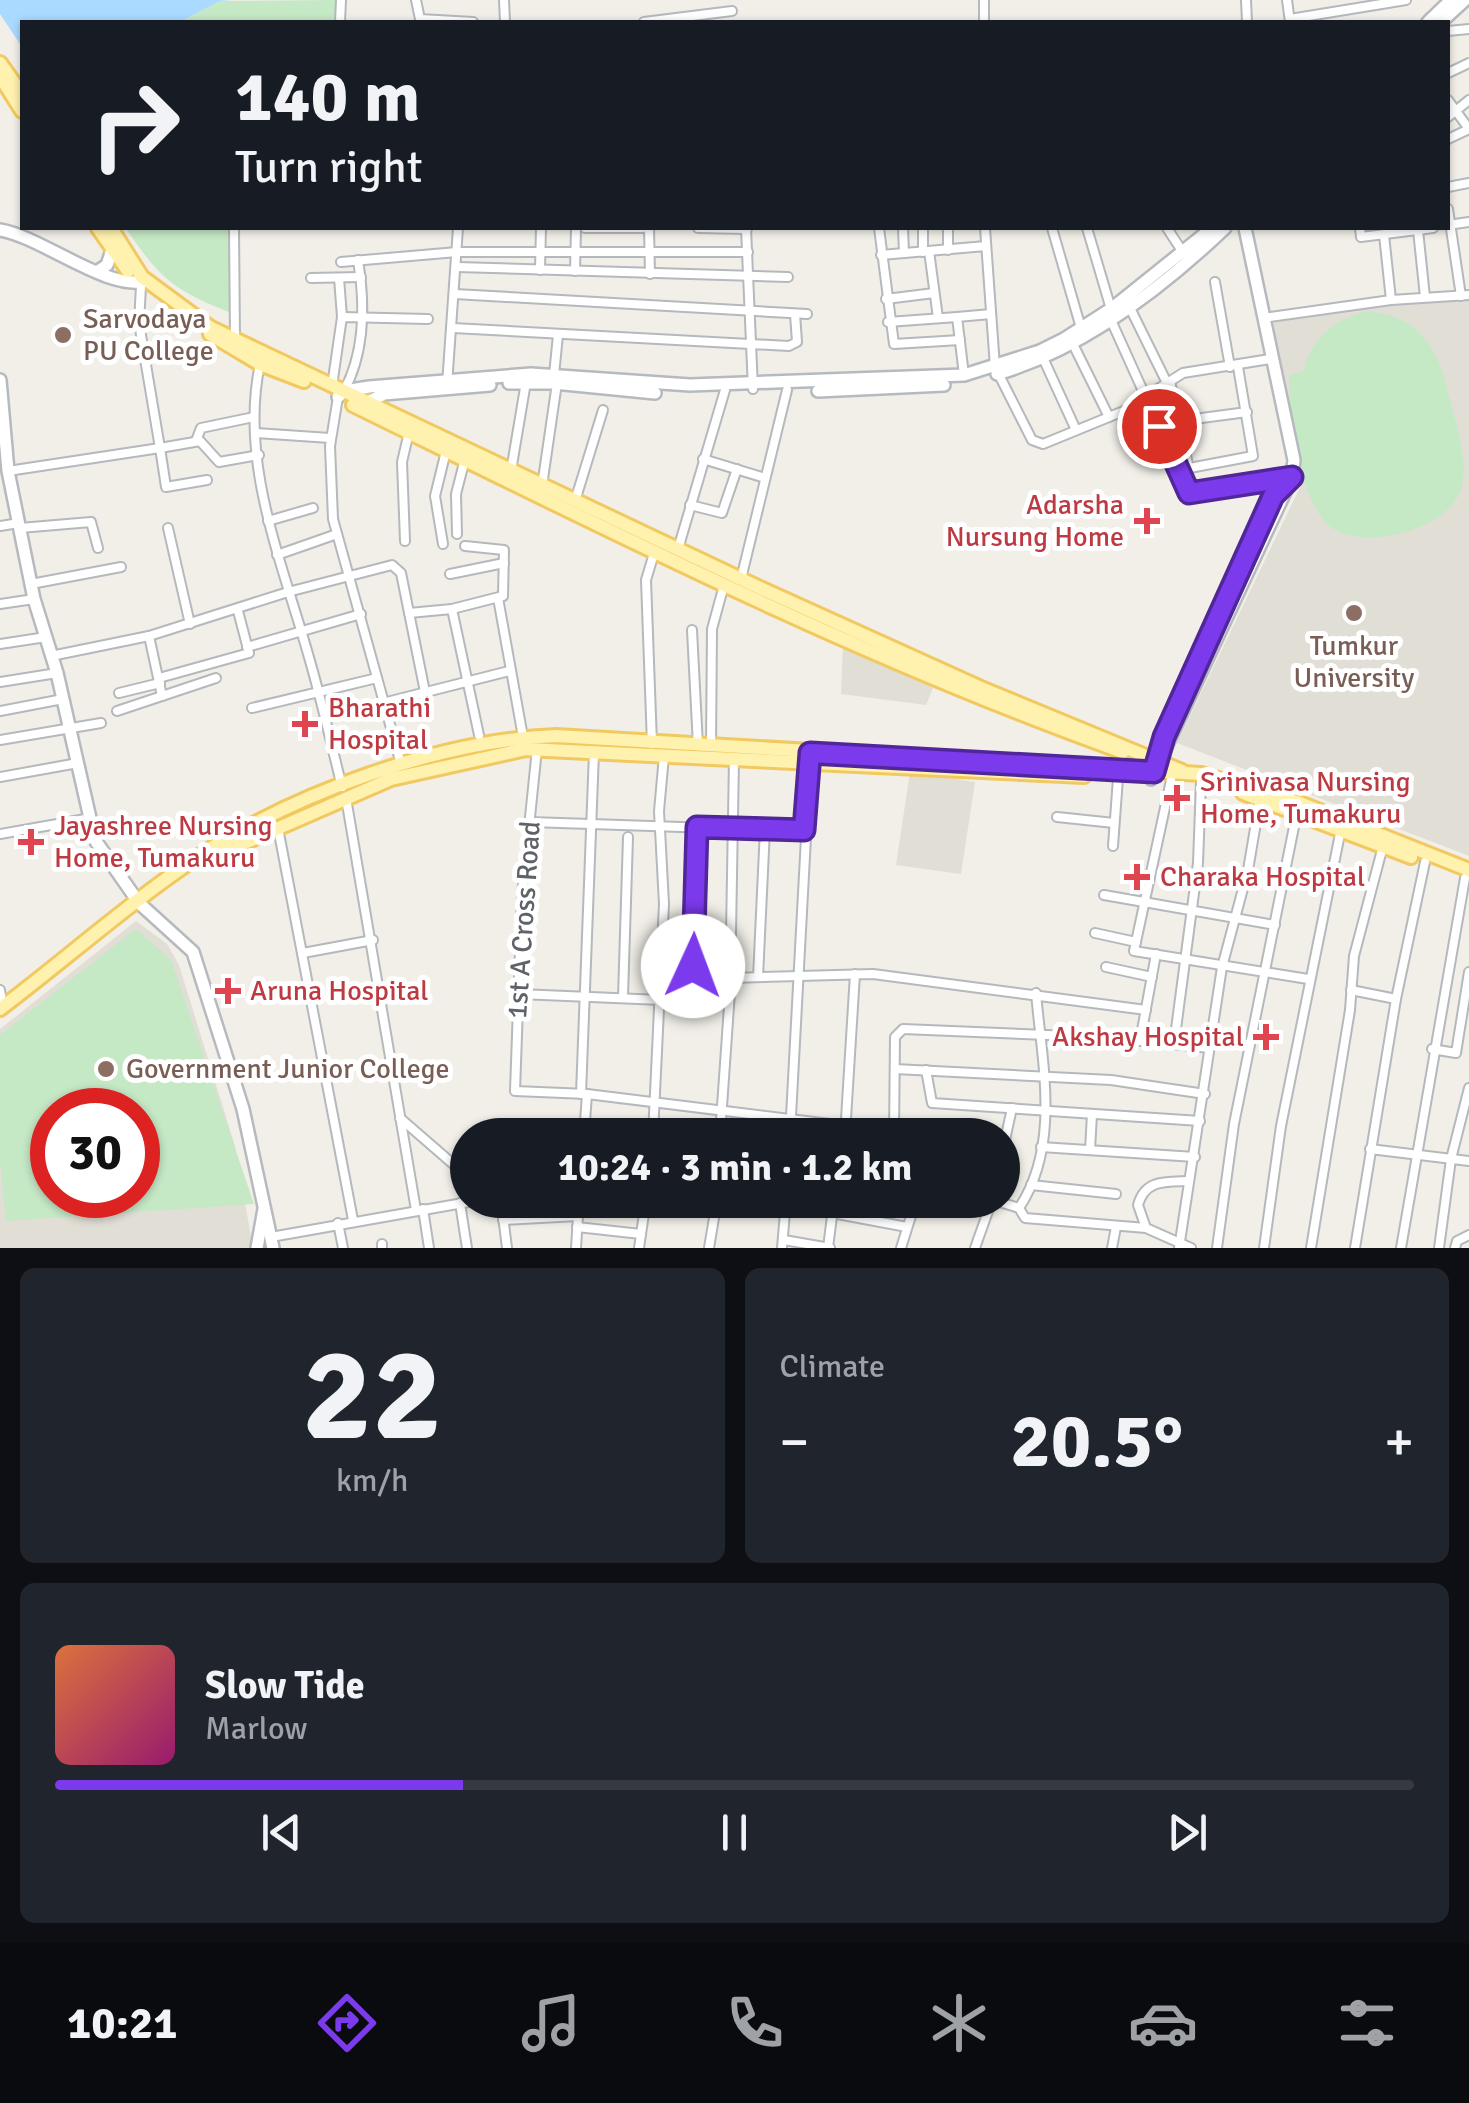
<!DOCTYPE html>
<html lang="en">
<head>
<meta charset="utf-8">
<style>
  :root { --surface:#171b24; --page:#20242c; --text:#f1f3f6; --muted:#9ea1a6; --line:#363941; --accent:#7c3aed }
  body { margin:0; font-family:Signika,sans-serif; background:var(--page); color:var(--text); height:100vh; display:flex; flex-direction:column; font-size:38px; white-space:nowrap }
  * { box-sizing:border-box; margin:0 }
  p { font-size:32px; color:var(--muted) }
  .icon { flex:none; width:55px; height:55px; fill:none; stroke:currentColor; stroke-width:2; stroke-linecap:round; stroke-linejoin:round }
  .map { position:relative; height:1248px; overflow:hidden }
  .details { display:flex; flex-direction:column; gap:20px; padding:20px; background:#0d0f14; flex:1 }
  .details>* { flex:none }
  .hud { position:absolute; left:20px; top:20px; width:1430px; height:210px; border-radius:0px; box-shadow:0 2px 8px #0004; background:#171b24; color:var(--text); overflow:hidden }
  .speed { position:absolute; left:30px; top:1088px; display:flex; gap:20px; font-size:50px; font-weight:700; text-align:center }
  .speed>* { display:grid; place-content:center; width:130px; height:130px; border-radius:50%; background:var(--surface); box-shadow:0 2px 8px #0004; line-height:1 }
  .speed .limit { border:15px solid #d22; background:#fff; color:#111 }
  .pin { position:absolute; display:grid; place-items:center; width:85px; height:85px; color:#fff; margin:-42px; border:5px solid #fff; border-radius:50%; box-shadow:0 2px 10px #0007 }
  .me { position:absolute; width:110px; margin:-55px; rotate:2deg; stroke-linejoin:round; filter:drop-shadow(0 0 8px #0008) }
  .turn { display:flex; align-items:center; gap:35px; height:210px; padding:0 50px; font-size:45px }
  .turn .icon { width:130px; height:130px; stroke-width:2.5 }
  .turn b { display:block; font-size:70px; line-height:85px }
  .big { font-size:75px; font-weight:700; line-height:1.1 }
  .details .tile { flex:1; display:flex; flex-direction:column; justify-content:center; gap:15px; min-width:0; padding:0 35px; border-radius:15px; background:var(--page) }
  .details .dial { align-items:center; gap:0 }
  .dial b { font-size:130px; line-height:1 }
  .song { display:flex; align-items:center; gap:30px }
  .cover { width:120px; height:120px; border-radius:15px; background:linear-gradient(135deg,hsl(20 70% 55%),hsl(320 70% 35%)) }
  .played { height:10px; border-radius:5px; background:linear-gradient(90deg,var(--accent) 30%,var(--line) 30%) }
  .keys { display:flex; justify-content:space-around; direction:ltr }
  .heat { display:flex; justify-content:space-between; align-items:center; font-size:55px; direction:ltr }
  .details .tiles { flex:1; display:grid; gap:20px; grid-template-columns:1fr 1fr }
  .tile:last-child { grid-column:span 2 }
  .trip { position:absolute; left:450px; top:1118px; width:570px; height:100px; border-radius:50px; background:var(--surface); box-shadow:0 2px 8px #0004; font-weight:700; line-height:100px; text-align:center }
  .tab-bar { display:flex; height:160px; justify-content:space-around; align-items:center; background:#090b0e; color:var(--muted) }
  .tab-bar .icon { width:70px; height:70px }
  .tab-bar .selected { color:var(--accent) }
  .tab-bar b { font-size:45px; color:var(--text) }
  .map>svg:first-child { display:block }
</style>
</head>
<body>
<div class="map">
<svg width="1469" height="1248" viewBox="0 0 1469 1248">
  <rect width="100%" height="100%" fill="#f1efe8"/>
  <!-- education -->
  <g fill="#e1ded6" fill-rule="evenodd">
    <path d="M1469,301V856L1177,743L1302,483L1270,323L1380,304Z"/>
    <path d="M843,645L933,688L926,705L841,694Z"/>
    <path d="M910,772L975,782L961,874L896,865Z"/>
    <path d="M136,921L167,944L179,965L235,1146L253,1248H0V1029ZM52,1110H138V1195H52Z"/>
  </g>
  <!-- green -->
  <g fill="#c5e8c5" fill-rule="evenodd">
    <path d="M338,0L333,22H180L220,1Z"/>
    <path d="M126,228H232L239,316C179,293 161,282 126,228Z"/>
    <path d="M1367,311C1411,315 1434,339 1445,381C1452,412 1469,455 1462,486C1451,531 1356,555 1325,522C1299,493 1288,413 1289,375L1304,371C1312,337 1333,320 1367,311Z"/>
    <path d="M136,929L171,960L254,1204L6,1221L0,1161V1035ZM52,1110H138V1195H52Z"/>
  </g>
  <!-- water -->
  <path fill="#aadaff" d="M0,0H232L220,1L180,22H22V47L0,14Z"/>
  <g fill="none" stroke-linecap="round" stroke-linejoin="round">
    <!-- street casing -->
    <g stroke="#b5b8bc" stroke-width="12">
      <g id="street">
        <path d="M416,0L420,19L473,22"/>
        <path d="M504,0L505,22"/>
        <path d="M1246,0L1247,22"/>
        <path d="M1287,0L1290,22"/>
        <path d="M1290,19L1406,0"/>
        <path d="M340,22L341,0"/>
        <path d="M644,22L732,11"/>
        <path d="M984,22V0"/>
        <path d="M1448,31L1469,29"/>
        <path d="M1448,73L1469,63"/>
        <path d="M1448,100L1469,129"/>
        <path d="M1448,117L1469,100"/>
        <path d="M1448,139L1469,129"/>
        <path d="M1448,187L1469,183"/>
        <path d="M1448,209L1461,296"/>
        <path d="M1448,225L1469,222"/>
        <path d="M234,228L235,339"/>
        <path d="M585,228H643"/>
        <path d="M649,228L650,274"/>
        <path d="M698,228L747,229"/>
        <path d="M746,228L753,389"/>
        <path d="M879,228L894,344L960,340"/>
        <path d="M903,228L904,253"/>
        <path d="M985,228L995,367L1032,440L1043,444L1148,401"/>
        <path d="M1052,228L1081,328"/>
        <path d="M1087,228L1111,309"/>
        <path d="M1167,228L1184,254"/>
        <path d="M1360,228L1361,237L1433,228"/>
        <path d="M1418,230L1425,297"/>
        <path d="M1384,235L1391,300"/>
        <path d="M948,250V228"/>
        <path d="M929,251L938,318"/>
        <path d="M923,252V228"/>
        <path d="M881,255L986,246"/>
        <path d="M341,262L457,252H748"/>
        <path d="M457,267L788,277"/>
        <path d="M540,270L541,228"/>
        <path d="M575,271L576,228"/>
        <path d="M311,278L361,277"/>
        <path d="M339,278L342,317"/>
        <path d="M1215,282L1230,367"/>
        <path d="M455,294L807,314"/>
        <path d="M886,299L934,293"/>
        <path d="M1132,312L1167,383"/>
        <path d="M1110,318L1189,493L1292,477"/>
        <path d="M1263,318L1391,300L1469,295"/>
        <path d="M888,322L957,317"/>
        <path d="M453,328L789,346L797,342L795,314"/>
        <path d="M1071,340L1109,417"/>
        <path d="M1043,358L1076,430"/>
        <path d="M260,364C239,462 282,562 308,654C321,698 331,743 342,787"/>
        <path d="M554,375L558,335"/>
        <path d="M964,375L957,317L991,314"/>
        <path d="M1170,381L1189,469"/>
        <path d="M447,385L458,228"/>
        <path d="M332,386L342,317L428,319"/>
        <path d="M344,391C365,352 365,303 358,260"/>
        <path d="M338,397L330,446L333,519L401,764"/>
        <path d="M1145,397L1183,373L1270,359"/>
        <path d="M1179,421L1247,412"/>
        <path d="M256,433L330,438"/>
        <path d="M196,441L201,428L254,417"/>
        <path d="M703,459L765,478"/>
        <path d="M1179,470L1253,456L1238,367"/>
        <path d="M8,471L160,448L139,323L141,286"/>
        <path d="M511,471L526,382"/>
        <path d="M207,480L166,487L160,448L200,441L219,462L259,455"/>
        <path d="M542,486L557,383"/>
        <path d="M575,501L603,410"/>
        <path d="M690,505L722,513L737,469"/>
        <path d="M268,521L313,508"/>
        <path d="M0,526L19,523"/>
        <path d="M20,528L91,522L98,548"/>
        <path d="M168,528L190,624"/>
        <path d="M457,534L456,494L465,459"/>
        <path d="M405,541L402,462L409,432"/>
        <path d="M443,544L435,496L446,451"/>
        <path d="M465,546L504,550L503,596L452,609L479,735"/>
        <path d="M678,549L725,390"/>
        <path d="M277,555L337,534"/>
        <path d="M450,574L504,563"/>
        <path d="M741,579L787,390"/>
        <path d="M31,584L121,567"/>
        <path d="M498,598L523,737"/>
        <path d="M0,604L34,599"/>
        <path d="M409,613L452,609"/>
        <path d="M692,630L698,746"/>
        <path d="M149,636L162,696"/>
        <path d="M0,644L46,637"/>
        <path d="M247,647L361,614"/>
        <path d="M51,656L149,636L288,592L392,565L401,573L425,692"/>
        <path d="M159,678L249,653L238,611"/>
        <path d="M0,682L57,673"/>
        <path d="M119,693L160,683"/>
        <path d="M383,703L509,671"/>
        <path d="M252,708L377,678"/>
        <path d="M0,711L63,699"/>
        <path d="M117,711L216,678"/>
        <path d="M0,740L101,723"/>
        <path d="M652,744L646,580L655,550"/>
        <path d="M711,746L712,629L724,585"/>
        <path d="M537,749L522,895L515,1091L587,1094L895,1132"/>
        <path d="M0,777L78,763"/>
        <path d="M1171,780L1134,951L1308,979"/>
        <path d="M346,798L416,1210"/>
        <path d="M1057,817L1114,823"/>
        <path d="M530,822L805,831"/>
        <path d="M278,828L353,1220"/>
        <path d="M0,834L91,818"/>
        <path d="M1113,846L1118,778"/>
        <path d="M1104,895L1275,925"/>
        <path d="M1095,933L1136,942"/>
        <path d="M303,953L373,940"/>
        <path d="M1106,967L1152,977"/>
        <path d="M758,977L765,829"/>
        <path d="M730,978L873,974L1146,1010"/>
        <path d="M0,990L3,1007"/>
        <path d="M1351,990L1396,999"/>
        <path d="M519,994L709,1002"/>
        <path d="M623,997L628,837"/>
        <path d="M692,1001L697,827"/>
        <path d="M1140,1041L1156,954"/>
        <path d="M1174,1044L1198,863L1201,782"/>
        <path d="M1432,1049L1456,1053L1469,972"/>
        <path d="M895,1069L1111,1080L1205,1094"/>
        <path d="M926,1070L932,1103L1200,1121"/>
        <path d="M581,1094L594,752"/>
        <path d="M400,1118L468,1177"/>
        <path d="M490,1135L493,1131L533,1135"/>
        <path d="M584,1135L587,1094"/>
        <path d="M653,1135L664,904L659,811L664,756"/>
        <path d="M720,1135L730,992L734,759"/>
        <path d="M790,1135L810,763"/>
        <path d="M845,1135L855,974"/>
        <path d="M894,1135L895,1037L903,1029L1121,1038L1209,1048"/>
        <path d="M1041,1147L1195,1157"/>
        <path d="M1370,1149L1469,1161"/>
        <path d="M1090,1150L1092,1114"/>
        <path d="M1002,1154L1012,1108"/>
        <path d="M1031,1185L1116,1194"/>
        <path d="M501,1200L507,1248"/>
        <path d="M993,1200L1019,1208L1025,1218L1146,1228L1191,1248"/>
        <path d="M460,1203L467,1248"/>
        <path d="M1019,1208C1061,1145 1042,1063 1036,993"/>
        <path d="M423,1209L429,1248"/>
        <path d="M832,1213L907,1227"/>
        <path d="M503,1220L578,1216"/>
        <path d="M338,1223L343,1248"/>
        <path d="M577,1227L641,1234"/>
        <path d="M1146,1228L1138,1205C1145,1179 1166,1182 1189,1181"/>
        <path d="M271,1237L480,1200"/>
        <path d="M784,1240L830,1248"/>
        <path d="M382,1244V1248"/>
        <path d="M576,1248L579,1200"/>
        <path d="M639,1248L646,1200"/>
        <path d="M709,1248L717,1200"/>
        <path d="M782,1248L786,1200"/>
        <path d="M828,1248L834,1200"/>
        <path d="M901,1248L916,1200"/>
        <path d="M975,1248L992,1200"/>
        <path d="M1112,1248L1116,1227"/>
        <path d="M1179,1248L1222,967L1248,870L1260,799"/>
        <path d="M1217,1248L1234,1124L1297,812"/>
        <path d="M1264,1248L1281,1126L1341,829"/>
        <path d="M1311,1248L1350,1010L1354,956L1383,846"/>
        <path d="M1355,1248L1396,999L1425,862"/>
        <path d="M1401,1248L1465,878"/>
        <path d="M1439,1248L1451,1159L1469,1088"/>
        <path d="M1455,1248L1457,1241L1469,1235"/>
      </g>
    </g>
    <!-- secondary casing -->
    <g stroke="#b6babf" stroke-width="16">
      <g id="secondary">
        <path d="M1428,22L1451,0"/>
        <path d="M1441,22L1465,0"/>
        <path d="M0,230C42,237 107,291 146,281"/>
        <path d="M98,271L107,265L112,250"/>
        <path d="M997,374C1083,349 1161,289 1225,228"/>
        <path d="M0,380L8,471L34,599L57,673L95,840L139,903L193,952L243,1109L273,1248"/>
        <path d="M509,383H554L655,393"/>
        <path d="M818,391L944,385"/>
        <path d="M338,397L344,391L369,387L531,374L690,385L964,375L1040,351L1064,339L1111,309L1212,228"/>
        <path d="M362,405L384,394L490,385"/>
        <path d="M1164,747V737L1273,496L1285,488"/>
        <path d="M1151,779L1292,477L1294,460L1245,228"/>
        <path d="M257,1248L264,1209"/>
      </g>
    </g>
    <!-- primary casing -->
    <g stroke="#f2c960" stroke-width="18">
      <g id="primary">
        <path d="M0,63L22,94"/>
        <path d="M0,76L22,111"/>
        <path d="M98,228L128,271"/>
        <path d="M111,228L142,277L211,328L762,589L981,688L1182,771"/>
        <path d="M210,334L260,364L304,381"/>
        <path d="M353,405C606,529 858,657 1123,752"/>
        <path d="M1243,793L1411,857"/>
        <path d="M219,854L391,779L526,749L1084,776"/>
        <path d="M0,1009C66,959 130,902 199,856C295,793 441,740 556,736L1201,774L1300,803L1469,870"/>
      </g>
    </g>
    <!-- street -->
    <use href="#street" stroke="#fff" stroke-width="8"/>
    <!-- secondary -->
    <use href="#secondary" stroke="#fff" stroke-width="11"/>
    <!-- primary -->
    <use href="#primary" stroke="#fff2af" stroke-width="12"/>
  </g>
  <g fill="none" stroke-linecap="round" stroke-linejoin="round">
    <!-- route casing -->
    <g stroke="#51269a" stroke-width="25">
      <path id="route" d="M693,966L697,827L804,830L810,753L1154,772L1164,737L1273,496L1292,477L1189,493L1159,426"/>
    </g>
    <!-- route -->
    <use href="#route" stroke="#7c3aed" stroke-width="18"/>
  </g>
  <!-- markers -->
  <g fill="#8d6e63" stroke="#fff" stroke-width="4">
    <circle cx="63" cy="335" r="10"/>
    <circle cx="1354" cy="613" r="10"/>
    <circle cx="106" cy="1069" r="10"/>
  </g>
  <g fill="#e0444e" stroke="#fff" stroke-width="4">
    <path d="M1142 506h10v10h10v10h-10v10h-10v-10h-10v-10h10z"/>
    <path d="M300 709h10v10h10v10h-10v10h-10v-10h-10v-10h10z"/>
    <path d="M1172 783h10v10h10v10h-10v10h-10v-10h-10v-10h10z"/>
    <path d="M26 827h10v10h10v10h-10v10h-10v-10h-10v-10h10z"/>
    <path d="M1132 862h10v10h10v10h-10v10h-10v-10h-10v-10h10z"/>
    <path d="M223 976h10v10h10v10h-10v10h-10v-10h-10v-10h10z"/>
    <path d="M1261 1022h10v10h10v10h-10v10h-10v-10h-10v-10h10z"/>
  </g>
  <g text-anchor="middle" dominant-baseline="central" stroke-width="10" stroke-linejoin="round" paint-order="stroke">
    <!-- education labels -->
    <g font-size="28" fill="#785e54" stroke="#fff" text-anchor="start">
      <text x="83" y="319">Sarvodaya<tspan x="83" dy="32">PU College</tspan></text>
      <text x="1354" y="646" text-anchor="middle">Tumkur<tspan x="1354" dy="32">University</tspan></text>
      <text x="126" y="1069">Government Junior College</text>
    </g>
    <!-- health labels -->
    <g font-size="28" fill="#be3a42" stroke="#fff" text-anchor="start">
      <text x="1124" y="505" text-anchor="end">Adarsha<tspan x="1124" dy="32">Nursung Home</tspan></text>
      <text x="328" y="708">Bharathi<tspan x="328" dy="32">Hospital</tspan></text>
      <text x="1200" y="782">Srinivasa Nursing<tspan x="1200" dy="32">Home, Tumakuru</tspan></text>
      <text x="54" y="826">Jayashree Nursing<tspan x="54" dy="32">Home, Tumakuru</tspan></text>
      <text x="1160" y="877">Charaka Hospital</text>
      <text x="250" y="991">Aruna Hospital</text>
      <text x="1244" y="1037" text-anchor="end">Akshay Hospital</text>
    </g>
    <!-- street labels -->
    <g font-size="28" fill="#5f6368" stroke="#fff">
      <text transform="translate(524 920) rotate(-86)">1st A Cross Road</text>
    </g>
  </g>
</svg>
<div class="speed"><div class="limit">30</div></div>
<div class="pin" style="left:1159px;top:426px;background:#d93025"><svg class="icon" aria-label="arrive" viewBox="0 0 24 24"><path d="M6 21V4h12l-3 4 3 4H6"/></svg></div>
<svg class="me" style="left:693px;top:966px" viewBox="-20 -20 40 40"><circle r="19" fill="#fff"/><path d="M0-13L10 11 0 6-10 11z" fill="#7c3aed"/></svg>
<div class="trip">10:24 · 3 min · 1.2 km</div>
<div class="hud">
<div class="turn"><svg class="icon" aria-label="right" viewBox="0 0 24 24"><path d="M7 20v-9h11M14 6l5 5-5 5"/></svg><div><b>140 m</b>Turn right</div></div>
</div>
</div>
<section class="details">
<div class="tiles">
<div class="tile dial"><b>22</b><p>km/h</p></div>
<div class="tile"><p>Climate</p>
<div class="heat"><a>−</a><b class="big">20.5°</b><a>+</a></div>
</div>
<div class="tile">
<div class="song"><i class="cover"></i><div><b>Slow Tide</b><p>Marlow</p></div></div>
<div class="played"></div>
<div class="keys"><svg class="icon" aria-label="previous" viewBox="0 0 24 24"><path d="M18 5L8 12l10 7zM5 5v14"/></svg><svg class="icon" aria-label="pause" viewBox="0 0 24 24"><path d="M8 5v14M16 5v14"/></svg><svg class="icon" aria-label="next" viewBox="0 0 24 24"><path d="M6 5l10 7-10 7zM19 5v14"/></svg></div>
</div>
</div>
</section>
<nav class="tab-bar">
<b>10:21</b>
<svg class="icon selected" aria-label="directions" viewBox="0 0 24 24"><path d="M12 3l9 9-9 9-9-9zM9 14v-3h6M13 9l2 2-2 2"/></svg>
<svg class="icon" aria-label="music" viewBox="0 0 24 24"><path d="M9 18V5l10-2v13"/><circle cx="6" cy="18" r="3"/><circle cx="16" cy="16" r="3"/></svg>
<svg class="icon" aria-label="phone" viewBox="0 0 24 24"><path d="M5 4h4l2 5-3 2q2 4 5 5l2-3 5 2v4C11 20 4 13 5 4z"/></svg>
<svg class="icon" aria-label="climate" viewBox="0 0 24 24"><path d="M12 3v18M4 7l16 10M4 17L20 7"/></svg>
<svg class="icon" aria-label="car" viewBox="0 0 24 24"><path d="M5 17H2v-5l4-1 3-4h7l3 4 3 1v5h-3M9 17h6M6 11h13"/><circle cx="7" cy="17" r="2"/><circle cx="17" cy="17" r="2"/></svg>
<svg class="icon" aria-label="filters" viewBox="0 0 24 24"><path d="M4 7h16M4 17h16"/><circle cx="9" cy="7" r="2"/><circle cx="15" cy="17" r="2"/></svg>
</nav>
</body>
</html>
